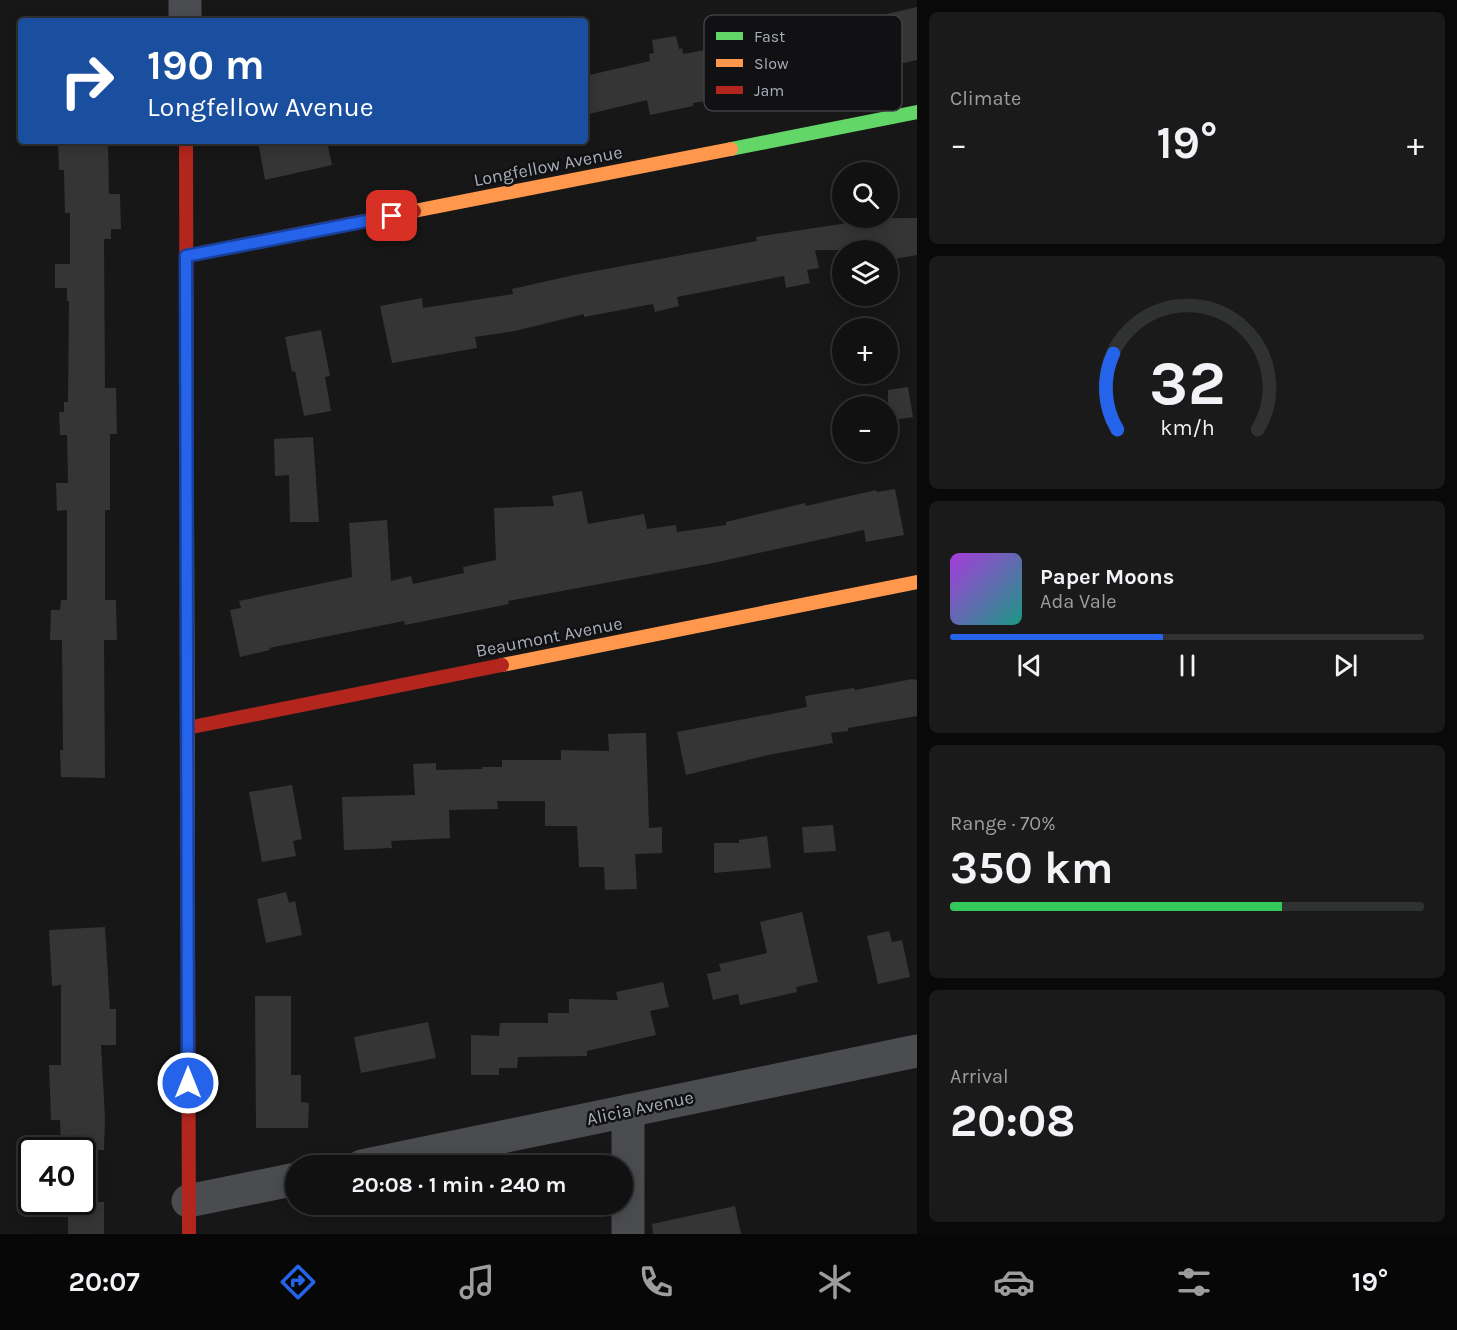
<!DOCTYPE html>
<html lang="en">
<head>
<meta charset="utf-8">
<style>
  :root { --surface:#111; --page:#1a1a1a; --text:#f1f3f6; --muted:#9c9d9f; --line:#303131; --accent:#2563eb }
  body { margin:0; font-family:Karla,sans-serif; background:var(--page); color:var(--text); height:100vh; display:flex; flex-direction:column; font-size:22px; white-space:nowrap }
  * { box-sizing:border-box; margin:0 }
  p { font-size:20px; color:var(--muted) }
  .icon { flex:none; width:33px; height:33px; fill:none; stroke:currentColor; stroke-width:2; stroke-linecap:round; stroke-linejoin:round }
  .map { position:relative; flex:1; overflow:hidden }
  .drawer { display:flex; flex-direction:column; gap:12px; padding:12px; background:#090909; width:540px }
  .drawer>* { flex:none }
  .hud { position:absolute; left:18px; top:18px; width:570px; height:126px; border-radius:6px; box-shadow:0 3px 15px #0003,0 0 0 2px var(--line); background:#1a4fa0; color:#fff; overflow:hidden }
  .fabs { position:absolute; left:832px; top:162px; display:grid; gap:12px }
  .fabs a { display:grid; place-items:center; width:66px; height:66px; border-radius:50%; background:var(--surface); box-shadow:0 3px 15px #0003,0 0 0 2px var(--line); font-size:30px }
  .speed { position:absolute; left:18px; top:1137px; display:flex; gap:12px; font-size:30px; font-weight:700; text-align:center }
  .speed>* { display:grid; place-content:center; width:78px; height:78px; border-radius:50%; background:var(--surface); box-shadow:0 3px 15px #0003,0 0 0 2px var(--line); line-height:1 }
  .speed .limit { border:3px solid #111; border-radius:9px; background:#fff; color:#111 }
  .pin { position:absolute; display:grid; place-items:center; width:51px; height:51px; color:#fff; margin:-26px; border-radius:12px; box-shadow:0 3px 9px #0006 }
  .me { position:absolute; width:66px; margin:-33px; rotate:0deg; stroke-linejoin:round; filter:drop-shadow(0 0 4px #0008) }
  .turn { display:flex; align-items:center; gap:21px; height:126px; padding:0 30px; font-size:27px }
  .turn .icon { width:78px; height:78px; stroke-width:2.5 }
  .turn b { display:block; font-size:42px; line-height:51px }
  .big { font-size:45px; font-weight:700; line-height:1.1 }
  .drawer .widget { flex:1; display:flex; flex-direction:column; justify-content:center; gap:9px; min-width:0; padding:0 21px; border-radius:9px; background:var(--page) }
  .drawer .dial { align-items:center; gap:0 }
  .dial svg { height:156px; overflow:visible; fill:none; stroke:var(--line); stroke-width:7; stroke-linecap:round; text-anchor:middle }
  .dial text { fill:var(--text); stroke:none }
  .song { display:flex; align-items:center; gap:18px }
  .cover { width:72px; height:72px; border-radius:9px; background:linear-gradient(135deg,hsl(280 70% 55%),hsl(170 70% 35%)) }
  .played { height:6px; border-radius:3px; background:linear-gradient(90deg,var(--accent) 45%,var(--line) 45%) }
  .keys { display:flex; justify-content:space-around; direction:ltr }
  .heat { display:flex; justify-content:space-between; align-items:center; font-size:33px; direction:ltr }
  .charge { height:9px; border-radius:4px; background:linear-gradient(90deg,#34c759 70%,var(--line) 0) }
  .trip { position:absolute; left:285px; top:1155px; width:348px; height:60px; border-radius:30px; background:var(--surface); box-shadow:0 3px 15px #0003,0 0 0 2px var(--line); font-weight:700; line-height:60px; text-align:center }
  .tab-bar { display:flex; height:96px; justify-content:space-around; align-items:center; background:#070707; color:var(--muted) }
  .tab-bar .icon { width:42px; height:42px }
  .tab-bar .active { color:var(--accent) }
  .tab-bar b { font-size:27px; color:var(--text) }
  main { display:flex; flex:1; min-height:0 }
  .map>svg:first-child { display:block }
</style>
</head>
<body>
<main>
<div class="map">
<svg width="917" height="1234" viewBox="0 0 917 1234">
  <rect width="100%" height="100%" fill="#171717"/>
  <!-- building -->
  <g fill="#353536">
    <path d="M917,7V60L807,84L693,103V106L650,115L647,100L585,115V76L650,61L649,54L654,53L652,40L676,36L679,49L682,48L683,54L839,26V25Z"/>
    <path d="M58,141H108L109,194H120L121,229H111V239H104L105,388H116L117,434H110V510H105V600H116L117,640H104L105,778L61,777L60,750H63L62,640H50L51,610H60L61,600H67V510L57,511L56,483H68L67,435H60L59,412H64V402H68L69,301H67V288H55V264H70V213H65L64,170H59Z"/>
    <path d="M258,141H327L332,165L265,180Z"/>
    <path d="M880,218H917V255L888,260V250H815L819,268L807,270L810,283L786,288L784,276L677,297L679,306L655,312L653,304L584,317V314L515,331L475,337L477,348L392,363L380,306L422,298L423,308L513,294L512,289L574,275L757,241L756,237Z"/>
    <path d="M321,330L330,376L325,377L331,411L304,416L295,371L292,372L285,337Z"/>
    <path d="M908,387L913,417L888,421V390Z"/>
    <path d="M313,437L319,522H290L289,475L275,476L274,439Z"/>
    <path d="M895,489L904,535L866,542L864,530L713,563L508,601L509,604L405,625L404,621L269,648L270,650L240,657L230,610L241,608L239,601L352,577L349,523L387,520L391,581L411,576L413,584L464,573L463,567L496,560L494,508L554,506L552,496L582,491L588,524L644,514L647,529L676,525L677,532L726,525V522L805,503L806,506L876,490L877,492Z"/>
    <path d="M912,679L917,680V716L848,728V731L831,733L833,743L768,755L686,775L677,732L807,707L805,696L854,688L855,690Z"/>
    <path d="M636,733H646L649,828L662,827V853L635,854L637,889L605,890L604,867H579L577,826H545V801H497L498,809L449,810L450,838L391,841L392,848L344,850L342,797L415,795L413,764L436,763V770L482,769V767H502V760H561V750L609,751L608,734Z"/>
    <path d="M292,785L302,839L293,841L296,856L262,862L249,792Z"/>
    <path d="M833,825L836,851L804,853L802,827Z"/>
    <path d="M767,836L771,868L714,873V843H739V840Z"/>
    <path d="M286,892L289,903L295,901L302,935L266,943L257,899Z"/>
    <path d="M802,912L818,982L796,987L797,992L740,1005L738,994L713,1000L707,974L721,971L719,964L767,953L760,922Z"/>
    <path d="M105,927L110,1009H116V1045H101L105,1118L104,1150H61L60,1120H51L49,1065H61V985L52,986L49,930Z"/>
    <path d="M889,931L892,942L902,940L910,977L878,984L867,936Z"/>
    <path d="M663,982L669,1007L650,1011L656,1035L587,1051V1056L518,1057L517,1068H499V1075H471V1035L499,1036L500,1023H548V1013H569V999L618,1000L616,992Z"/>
    <path d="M255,996H291V1075H301V1102L309,1103L308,1128H256Z"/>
    <path d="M428,1022L436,1058L361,1073L354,1037Z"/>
    <rect x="68" y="1202" width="36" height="32"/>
    <path d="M735,1206L741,1234H653L652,1224Z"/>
  </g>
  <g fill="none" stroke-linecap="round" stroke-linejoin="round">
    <!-- street -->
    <g stroke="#4b4c50" stroke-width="33">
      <path d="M185,0V21"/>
      <path d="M628,1111V1234"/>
      <path d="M362,1166L917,1051"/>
      <path d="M188,1201L296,1179"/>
    </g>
    <!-- fast -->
    <path stroke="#63d668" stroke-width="14" d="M731,149L917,112"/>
    <!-- slow -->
    <g stroke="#ff974d" stroke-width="14">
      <path d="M414,211L731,149"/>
      <path d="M187,516L188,943"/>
      <path d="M502,665L917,582"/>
    </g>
    <!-- jam -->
    <g stroke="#b3261e" stroke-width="14">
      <path d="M186,141L187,516"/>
      <path d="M186,256L414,211"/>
      <path d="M187,728L502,665"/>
      <path d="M188,943L189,1234"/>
    </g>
  </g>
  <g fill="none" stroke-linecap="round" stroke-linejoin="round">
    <!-- route casing -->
    <g stroke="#184099" stroke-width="15">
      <path id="route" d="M188,1083L186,256L392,216"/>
    </g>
    <!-- route -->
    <use href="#route" stroke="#2563eb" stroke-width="10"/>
  </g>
  <g text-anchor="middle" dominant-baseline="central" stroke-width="5" stroke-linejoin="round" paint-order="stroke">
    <!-- street labels -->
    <g font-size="18" fill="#a8adb8" stroke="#111113">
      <text transform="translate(548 166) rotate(-11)">Longfellow Avenue</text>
      <text transform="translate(549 637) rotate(-11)">Beaumont Avenue</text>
      <text transform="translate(640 1108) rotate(-12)">Alicia Avenue</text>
    </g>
  </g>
  <!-- legend -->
  <rect x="704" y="15" width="198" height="96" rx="9" fill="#111113" stroke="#3e4045" stroke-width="1.5"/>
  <rect x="716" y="32" width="27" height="8" fill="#63d668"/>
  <rect x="716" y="59" width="27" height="8" fill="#ff974d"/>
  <rect x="716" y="86" width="27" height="8" fill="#b3261e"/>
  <g font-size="16" fill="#a8adb8">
    <text x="754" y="42">Fast</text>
    <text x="754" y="69">Slow</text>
    <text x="754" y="96">Jam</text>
  </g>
</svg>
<div class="fabs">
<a><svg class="icon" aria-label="search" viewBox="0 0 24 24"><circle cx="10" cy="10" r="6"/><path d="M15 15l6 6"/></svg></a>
<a><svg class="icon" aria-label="layers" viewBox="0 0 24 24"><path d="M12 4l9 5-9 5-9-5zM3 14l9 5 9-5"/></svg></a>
<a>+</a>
<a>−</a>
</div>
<div class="speed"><div class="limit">40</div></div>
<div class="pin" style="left:392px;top:216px;background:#d93025"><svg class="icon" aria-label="arrive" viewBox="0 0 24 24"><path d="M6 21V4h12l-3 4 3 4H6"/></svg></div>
<svg class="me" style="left:188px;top:1083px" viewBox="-20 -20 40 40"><circle r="17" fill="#2563eb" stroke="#fff" stroke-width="3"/><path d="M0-11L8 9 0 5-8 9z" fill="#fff"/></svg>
<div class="trip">20:08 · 1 min · 240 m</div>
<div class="hud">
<div class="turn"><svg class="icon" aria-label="right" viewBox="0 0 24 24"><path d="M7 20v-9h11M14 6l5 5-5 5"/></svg><div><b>190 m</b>Longfellow Avenue</div></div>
</div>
</div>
<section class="drawer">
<div class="widget"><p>Climate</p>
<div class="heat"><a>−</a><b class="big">19°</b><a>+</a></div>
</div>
<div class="widget dial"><svg viewBox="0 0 100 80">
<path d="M14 69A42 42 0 1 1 86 69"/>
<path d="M14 69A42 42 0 0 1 12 30" stroke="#2563eb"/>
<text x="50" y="56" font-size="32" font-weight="700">32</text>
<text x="50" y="72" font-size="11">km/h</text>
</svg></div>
<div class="widget">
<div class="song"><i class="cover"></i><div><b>Paper Moons</b><p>Ada Vale</p></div></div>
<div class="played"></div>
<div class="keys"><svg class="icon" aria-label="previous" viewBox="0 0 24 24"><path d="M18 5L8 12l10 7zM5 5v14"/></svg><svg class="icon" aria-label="pause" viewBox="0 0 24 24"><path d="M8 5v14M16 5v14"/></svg><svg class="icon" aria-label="next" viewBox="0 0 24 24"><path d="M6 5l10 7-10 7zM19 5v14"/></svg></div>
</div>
<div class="widget"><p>Range · 70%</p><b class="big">350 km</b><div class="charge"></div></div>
<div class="widget"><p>Arrival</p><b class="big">20:08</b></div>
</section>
</main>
<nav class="tab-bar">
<b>20:07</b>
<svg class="icon active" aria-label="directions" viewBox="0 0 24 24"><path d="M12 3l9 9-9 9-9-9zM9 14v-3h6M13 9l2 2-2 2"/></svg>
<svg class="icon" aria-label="music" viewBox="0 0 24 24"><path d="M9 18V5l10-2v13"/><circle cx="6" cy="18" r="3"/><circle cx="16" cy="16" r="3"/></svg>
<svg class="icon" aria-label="phone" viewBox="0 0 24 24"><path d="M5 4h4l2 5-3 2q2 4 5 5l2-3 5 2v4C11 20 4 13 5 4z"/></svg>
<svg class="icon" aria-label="climate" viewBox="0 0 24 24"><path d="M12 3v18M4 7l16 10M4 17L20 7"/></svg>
<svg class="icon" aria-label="car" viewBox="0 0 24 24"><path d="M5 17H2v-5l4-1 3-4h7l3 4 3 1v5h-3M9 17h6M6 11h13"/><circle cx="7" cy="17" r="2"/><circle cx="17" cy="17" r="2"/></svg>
<svg class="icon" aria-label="filters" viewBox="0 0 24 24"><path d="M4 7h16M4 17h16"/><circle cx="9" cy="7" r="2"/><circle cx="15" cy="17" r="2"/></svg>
<b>19°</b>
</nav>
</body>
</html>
